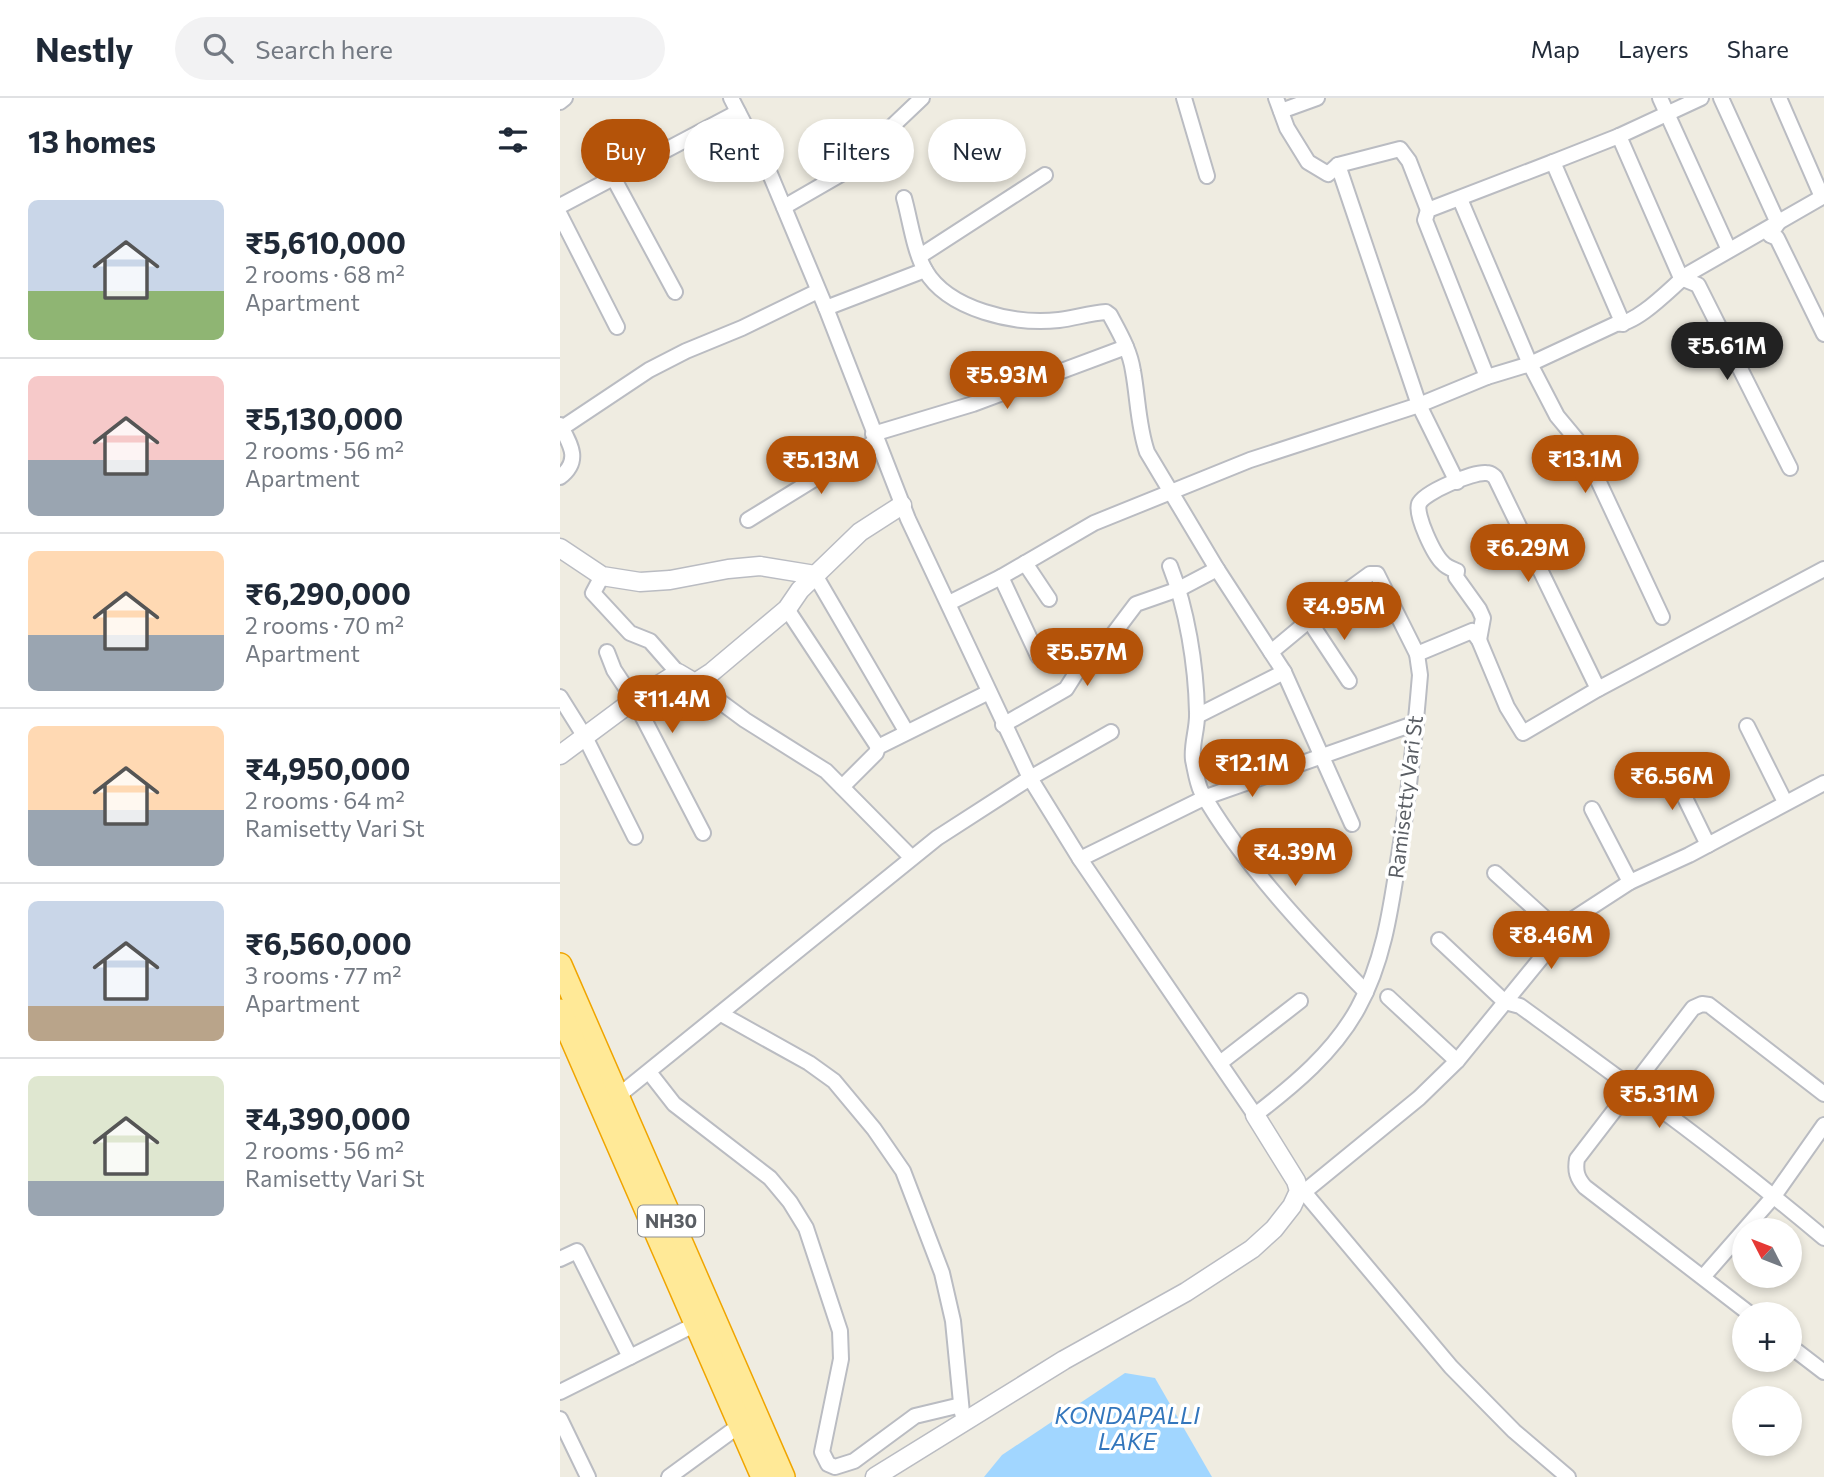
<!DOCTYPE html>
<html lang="en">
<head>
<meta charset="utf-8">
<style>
  body { margin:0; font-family:Commissioner,sans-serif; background:#f2f2f3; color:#1f2937; height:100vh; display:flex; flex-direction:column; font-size:26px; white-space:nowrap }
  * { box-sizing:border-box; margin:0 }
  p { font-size:23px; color:#747a83 }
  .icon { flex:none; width:38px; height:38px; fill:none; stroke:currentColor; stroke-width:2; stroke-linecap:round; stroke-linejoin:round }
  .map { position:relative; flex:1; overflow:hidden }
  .side { display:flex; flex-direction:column; background:#fff; width:560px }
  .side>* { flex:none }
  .top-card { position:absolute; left:21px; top:21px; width:665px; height:63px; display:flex; gap:14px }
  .needle { width:46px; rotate:312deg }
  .tools { position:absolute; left:1172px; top:1120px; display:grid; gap:14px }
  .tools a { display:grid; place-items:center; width:70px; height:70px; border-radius:50%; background:#fff; box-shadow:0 4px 10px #0003; font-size:35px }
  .price { position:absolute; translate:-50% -60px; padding:0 16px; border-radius:24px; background:#b45309; color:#fff; font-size:23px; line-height:46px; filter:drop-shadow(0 2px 4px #0008) }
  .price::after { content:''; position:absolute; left:50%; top:42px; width:21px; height:16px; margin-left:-10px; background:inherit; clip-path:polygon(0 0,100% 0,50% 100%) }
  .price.on { background:#222; color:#fff }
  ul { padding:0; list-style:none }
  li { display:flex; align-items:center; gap:21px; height:175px; padding:0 28px }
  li+li { border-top:2px solid #e0e1e3 }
  li span { display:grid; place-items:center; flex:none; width:196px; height:140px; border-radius:10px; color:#555 }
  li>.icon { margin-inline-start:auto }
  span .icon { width:84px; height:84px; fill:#fffc; stroke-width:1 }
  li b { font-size:30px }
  h2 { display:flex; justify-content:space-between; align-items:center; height:84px; padding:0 28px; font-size:30px }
  .pill { padding:0 24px; border-radius:32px; background:#fff; box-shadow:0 4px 10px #0003; font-size:24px; line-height:63px }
  .pill.on { background:#b45309; color:#fff }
  header { display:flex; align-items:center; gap:42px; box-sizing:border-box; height:98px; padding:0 35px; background:#fff; border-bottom:2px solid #e0e1e3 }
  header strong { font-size:33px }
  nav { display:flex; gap:38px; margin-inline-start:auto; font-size:24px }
  .search { width:490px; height:63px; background:#f2f2f3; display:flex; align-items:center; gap:18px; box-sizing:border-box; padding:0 24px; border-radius:38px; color:#747a83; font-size:26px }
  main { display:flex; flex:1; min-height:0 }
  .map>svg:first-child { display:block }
</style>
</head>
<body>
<header>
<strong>Nestly</strong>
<div class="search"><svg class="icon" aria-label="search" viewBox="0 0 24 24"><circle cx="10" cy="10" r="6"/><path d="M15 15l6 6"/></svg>Search here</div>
<nav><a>Map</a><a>Layers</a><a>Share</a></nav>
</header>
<main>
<section class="side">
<h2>13 homes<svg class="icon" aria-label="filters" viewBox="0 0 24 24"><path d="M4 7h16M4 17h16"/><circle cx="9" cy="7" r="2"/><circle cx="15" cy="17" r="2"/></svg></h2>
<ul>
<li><span style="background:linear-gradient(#c9d6e8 65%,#8fb573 0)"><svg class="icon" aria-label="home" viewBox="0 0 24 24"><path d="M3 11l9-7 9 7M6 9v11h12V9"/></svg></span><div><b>₹5,610,000</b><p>2 rooms · 68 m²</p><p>Apartment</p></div></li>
<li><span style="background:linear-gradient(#f6c9c9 60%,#9aa5b1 0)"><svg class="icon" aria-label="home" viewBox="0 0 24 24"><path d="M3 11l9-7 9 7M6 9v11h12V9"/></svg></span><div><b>₹5,130,000</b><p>2 rooms · 56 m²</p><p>Apartment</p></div></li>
<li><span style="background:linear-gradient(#ffd9b3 60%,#9aa5b1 0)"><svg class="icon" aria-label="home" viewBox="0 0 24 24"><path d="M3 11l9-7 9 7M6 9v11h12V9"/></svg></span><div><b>₹6,290,000</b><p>2 rooms · 70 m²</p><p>Apartment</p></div></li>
<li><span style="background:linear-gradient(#ffd9b3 60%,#9aa5b1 0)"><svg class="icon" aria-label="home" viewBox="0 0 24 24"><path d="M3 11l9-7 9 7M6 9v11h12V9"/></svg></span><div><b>₹4,950,000</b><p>2 rooms · 64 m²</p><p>Ramisetty Vari St</p></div></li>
<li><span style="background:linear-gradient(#c9d6e8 75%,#b9a48a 0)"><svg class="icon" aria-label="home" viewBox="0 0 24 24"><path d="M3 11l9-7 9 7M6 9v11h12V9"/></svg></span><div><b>₹6,560,000</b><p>3 rooms · 77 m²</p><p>Apartment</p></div></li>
<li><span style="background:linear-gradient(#dfe7d0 75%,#9aa5b1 0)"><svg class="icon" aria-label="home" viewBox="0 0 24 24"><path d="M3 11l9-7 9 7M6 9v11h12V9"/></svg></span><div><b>₹4,390,000</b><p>2 rooms · 56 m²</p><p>Ramisetty Vari St</p></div></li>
</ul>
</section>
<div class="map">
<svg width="1264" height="1379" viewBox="0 0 1264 1379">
  <rect width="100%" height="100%" fill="#efece1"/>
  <polygon fill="#a1d6ff" points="565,1275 595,1280 652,1379 424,1379 442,1357"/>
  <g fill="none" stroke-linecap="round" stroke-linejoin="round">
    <g stroke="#babcc2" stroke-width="18">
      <g id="minor">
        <path d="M171 0 210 76 266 210 348 421 470 680 520 761 695 1017C734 987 774 954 798 910 824 863 831 809 839 757 849 697 855 637 860 577L857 556 817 476H810L770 505 711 554"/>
        <polyline points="624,0 647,78"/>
        <polyline points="716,0 727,30 748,64 768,76 778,67 840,51 849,63 868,112"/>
        <polyline points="1100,0 1169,152"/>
        <polyline points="1161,0 1218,125 1210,137 1217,140 1264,236"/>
        <polyline points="1219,0 1262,99"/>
        <polyline points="0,4 5,0"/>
        <polyline points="721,13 757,0"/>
        <polyline points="1059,38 1121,180 1138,187 1230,370"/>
        <polyline points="778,67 859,307 897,384"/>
        <polyline points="54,81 115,194"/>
        <path d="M344 100C350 121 354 153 365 172 388 212 455 227 499 222 515 220 530 215 546 214L550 217C559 234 570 252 573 273 578 300 578 328 587 354L657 471 724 574 792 726"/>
        <polyline points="900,101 970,266 997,318 1022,348 1102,519"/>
        <polyline points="0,108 178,14"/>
        <polyline points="224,109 283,75 362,0"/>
        <polyline points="0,117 57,229"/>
        <polyline points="360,158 485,77"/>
        <polyline points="266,210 365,172"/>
        <polyline points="1063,226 993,64 1059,38 1141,0"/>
        <polyline points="927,279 865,122 868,112 993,64"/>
        <path d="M0 327C11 347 21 363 0 379"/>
        <polyline points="2,330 89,272 126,253 182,230 258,193"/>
        <polyline points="313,336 413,306 566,249"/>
        <polyline points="188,422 316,343"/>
        <polyline points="465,465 489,501"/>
        <path d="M610 468C627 511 636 567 637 614 638 630 631 646 633 662 635 671 637 685 641 693 682 765 748 835 806 894"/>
        <polyline points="255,477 346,633"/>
        <polyline points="42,478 33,495 70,535 90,543 118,575"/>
        <polyline points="441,479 478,558"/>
        <path d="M389 505 441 479 534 425 690 362 859 307 927 279 970 266 1056 226C1076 226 1107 194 1122 181L1121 180 1264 98"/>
        <polyline points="227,511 318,649"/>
        <polyline points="750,524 789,583"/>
        <path d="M919 542 923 520 919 511 896 479 897 473C892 471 886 469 883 465 874 457 855 417 859 406 864 394 913 374 926 375 931 375 931 376 935 379L1038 591"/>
        <polyline points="47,554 54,572 74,602 143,735"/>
        <polyline points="857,556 912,533 919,542 947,609 963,635 1038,591 1264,471"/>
        <polyline points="135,585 185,622 266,673 351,759"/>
        <polyline points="0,599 25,639 75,739"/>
        <polyline points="637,618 724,574"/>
        <polyline points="443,627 506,591 518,572 539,555 576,506 619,491 657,471"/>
        <polyline points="1187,628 1225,704"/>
        <polyline points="1108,665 1148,747"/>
        <polyline points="282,689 316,655 318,649 429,594"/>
        <polyline points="1032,711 1070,784"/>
        <polyline points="520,761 646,699 856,625"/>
        <polyline points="935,775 1000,834"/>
        <path d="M879 842 945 904 960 908C1063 983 1167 1058 1264 1140"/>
        <polyline points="828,899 897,963"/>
        <polyline points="161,916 249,965 274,983 314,1031 343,1073 382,1175 393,1223 402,1315"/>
        <polyline points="660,965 740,903"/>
        <polyline points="89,974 114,1006 210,1080 230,1104 246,1130 280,1233 281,1261 262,1354 268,1366 275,1369 294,1363 355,1318 401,1307"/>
        <polyline points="58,998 377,740 470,680 551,634"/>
        <polyline points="739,1093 744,1094 891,1269 954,1333 1008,1379"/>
        <polyline points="744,1094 859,1000 897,963 1013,821 1070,784 1129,757 1264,685"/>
        <polyline points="0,1161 17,1153 70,1259"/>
        <polyline points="1143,1179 1214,1098 1264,1027"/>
        <path d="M1190 1216 1025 1089C1017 1080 1015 1073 1017 1061L1133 910 1142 906 1149 907 1264 996"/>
        <polyline points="1230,1248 1264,1274"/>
        <polyline points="0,1294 136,1226"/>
        <polyline points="0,1321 28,1379"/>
        <polyline points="109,1379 180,1327"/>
      </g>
    </g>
    <g stroke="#babcc2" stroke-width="21">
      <g id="tertiary">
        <polyline points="0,450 42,478 80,484 110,482 168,471 200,468 255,477"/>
        <polyline points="0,657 74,602 118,575 135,585 152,574 227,511 240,492 300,434 342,407"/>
        <polyline points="315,1379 504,1262 626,1194 692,1151 714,1131 732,1108 739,1093 736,1083 695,1017"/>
      </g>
    </g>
    <g stroke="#f0a500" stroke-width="26">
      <g id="trunk">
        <polyline points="0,867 223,1379"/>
        <polyline points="0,913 203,1379"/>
      </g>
    </g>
    <use href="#minor" stroke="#fff" stroke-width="14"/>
    <use href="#tertiary" stroke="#fff" stroke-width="18"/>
    <use href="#trunk" stroke="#ffe997" stroke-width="23"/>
  </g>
  <g text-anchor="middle" stroke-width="7" stroke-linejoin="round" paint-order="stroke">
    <rect fill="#fff" stroke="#8c8e92" stroke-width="2" x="78" y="1107.5" width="66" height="31" rx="5"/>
    <g font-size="19" font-weight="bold" fill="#5a5e64">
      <text x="111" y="1130">NH30</text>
    </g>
    <g font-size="21" fill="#5a5e64" stroke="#fff">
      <text transform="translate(846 699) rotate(-83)" y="7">Ramisetty Vari St</text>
    </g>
    <g font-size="23" font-style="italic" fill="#3376bc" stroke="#fff">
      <text x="567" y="1326">KONDAPALLI<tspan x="567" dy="26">LAKE</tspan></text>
    </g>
  </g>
</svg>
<div class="tools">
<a><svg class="needle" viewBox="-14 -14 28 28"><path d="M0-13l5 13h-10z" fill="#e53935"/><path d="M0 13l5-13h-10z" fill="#747a83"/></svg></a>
<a>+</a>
<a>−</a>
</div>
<b class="price on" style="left:1167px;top:284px">₹5.61M</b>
<b class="price" style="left:447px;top:313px">₹5.93M</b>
<b class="price" style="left:1025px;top:397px">₹13.1M</b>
<b class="price" style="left:261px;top:398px">₹5.13M</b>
<b class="price" style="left:968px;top:486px">₹6.29M</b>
<b class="price" style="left:784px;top:544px">₹4.95M</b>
<b class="price" style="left:527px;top:590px">₹5.57M</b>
<b class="price" style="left:112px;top:637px">₹11.4M</b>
<b class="price" style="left:692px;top:701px">₹12.1M</b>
<b class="price" style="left:1112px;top:714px">₹6.56M</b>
<b class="price" style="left:735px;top:790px">₹4.39M</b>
<b class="price" style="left:991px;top:873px">₹8.46M</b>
<b class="price" style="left:1099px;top:1032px">₹5.31M</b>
<div class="top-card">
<a class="pill on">Buy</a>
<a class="pill">Rent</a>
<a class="pill">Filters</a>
<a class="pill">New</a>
</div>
</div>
</main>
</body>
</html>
